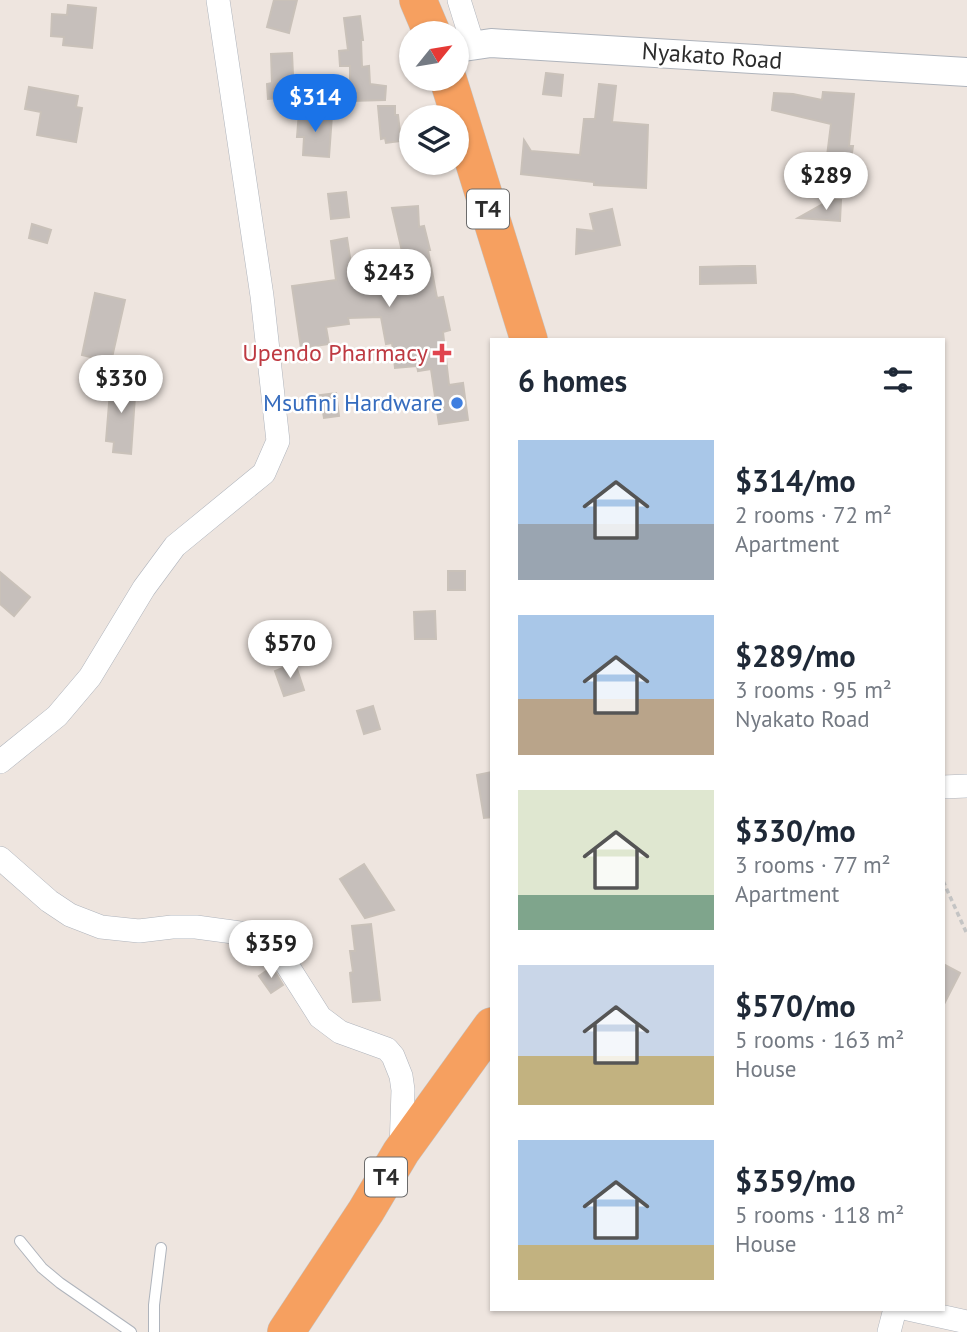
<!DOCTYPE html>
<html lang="en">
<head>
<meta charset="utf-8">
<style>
  body { margin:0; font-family:"PT Sans",sans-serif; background:#f6f6f7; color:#1f2937; height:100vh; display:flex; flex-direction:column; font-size:26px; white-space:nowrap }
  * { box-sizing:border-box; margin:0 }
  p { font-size:23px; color:#747a83 }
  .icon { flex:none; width:38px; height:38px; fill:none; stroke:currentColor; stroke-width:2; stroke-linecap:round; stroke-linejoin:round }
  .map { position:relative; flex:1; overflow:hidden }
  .sheet { position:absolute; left:490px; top:338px; width:455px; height:973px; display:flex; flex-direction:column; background:#fff; border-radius:0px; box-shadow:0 2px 5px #0004 }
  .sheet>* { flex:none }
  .needle { width:46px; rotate:60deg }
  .buttons { position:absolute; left:399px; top:21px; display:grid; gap:14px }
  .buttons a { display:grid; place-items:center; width:70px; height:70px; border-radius:50%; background:#fff; box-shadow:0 2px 5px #0004; font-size:35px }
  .price { position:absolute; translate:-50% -60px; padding:0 16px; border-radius:24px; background:#fff; color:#222; font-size:23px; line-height:46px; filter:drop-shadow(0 2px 4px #0008) }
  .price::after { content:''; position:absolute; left:50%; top:42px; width:21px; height:16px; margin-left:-10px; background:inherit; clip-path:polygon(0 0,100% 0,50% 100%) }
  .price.current { background:#1a73e8; color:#fff }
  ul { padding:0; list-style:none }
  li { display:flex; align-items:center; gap:21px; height:175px; padding:0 28px }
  li span { display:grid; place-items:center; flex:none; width:196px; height:140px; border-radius:0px; color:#555 }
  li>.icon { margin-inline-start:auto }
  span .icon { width:84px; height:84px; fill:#fffc; stroke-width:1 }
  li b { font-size:30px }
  h2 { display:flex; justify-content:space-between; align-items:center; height:84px; padding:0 28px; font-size:30px }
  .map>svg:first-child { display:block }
</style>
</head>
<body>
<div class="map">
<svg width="967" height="1332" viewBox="0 0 967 1332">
  <rect width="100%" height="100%" fill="#eee5df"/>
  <g fill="#c6bfbb" stroke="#c9c1b9" stroke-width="2">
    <polygon points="274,0 297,0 289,33 267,27"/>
    <polygon points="68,5 96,8 92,48 63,45 64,37 51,36 52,14 67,15"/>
    <polygon points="360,16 363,40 361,40 362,67 369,66 370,84 386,86 385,100 350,101 350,66 340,66 339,51 348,50 344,18"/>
    <polygon points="292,53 294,97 268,99 267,84 272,83 271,54"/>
    <polygon points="546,73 563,75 561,96 543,94"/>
    <polygon points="599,84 616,86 612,122 648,125 646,188 594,185 594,182 521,174 524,140 531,151 580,155 584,119 595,119"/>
    <polygon points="29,87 78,96 76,107 82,108 76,142 37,135 41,112 25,109"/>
    <polygon points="823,92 854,94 849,146 853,146 850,167 826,164 831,124 772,110 774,93 793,94 822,100"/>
    <polygon points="378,106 395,106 395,115 398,115 401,141 386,143 385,138 381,139"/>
    <polygon points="299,112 332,115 329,157 303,155 304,137 297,137"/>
    <polygon points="346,192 349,217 331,219 328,194"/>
    <polygon points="830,200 841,200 840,221 798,218"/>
    <polygon points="418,206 419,227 424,226 430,250 428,250 437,298 443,297 450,330 443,332 449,385 463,383 468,420 439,424 431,369 418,371 417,366 395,368 392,343 386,344 381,317 348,318 349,324 326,327 329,344 301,348 292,286 336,280 331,241 347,238 352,270 404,260 392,208"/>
    <polygon points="612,209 620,245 576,254 577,229 594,231 590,214"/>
    <polygon points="32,224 51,230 47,243 29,238"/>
    <polygon points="742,266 755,266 756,283 700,284 700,267"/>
    <polygon points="95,293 125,300 111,362 82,355"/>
    <polygon points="111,379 136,382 131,454 113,452 114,442 106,441"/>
    <polygon points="336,393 339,416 324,418 320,395"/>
    <rect x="448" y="571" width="17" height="19"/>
    <polygon points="0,572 30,597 14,616 0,604"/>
    <polygon points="435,611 436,639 415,639 414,612"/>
    <polygon points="295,663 304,690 284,696 275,671"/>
    <polygon points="373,706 380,729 364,734 357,711"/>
    <polygon points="492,772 492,817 484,818 477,775"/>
    <polygon points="364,864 394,910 365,918 340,879"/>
    <polygon points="371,924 380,1000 353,1002 350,973 353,972 350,951 355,951 352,926"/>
    <polygon points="943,964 960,973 943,1006"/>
    <polygon points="272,967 283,985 271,993 259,976"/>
  </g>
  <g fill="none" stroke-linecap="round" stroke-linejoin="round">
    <g stroke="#afb4bc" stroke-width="12">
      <g id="service">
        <polyline points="20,1241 42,1268 60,1283 131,1332"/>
        <polyline points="154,1332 154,1305 161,1248"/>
      </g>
    </g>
    <g stroke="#afb4bc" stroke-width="24">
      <g id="minor">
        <polyline points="459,0 473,45"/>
        <polyline points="0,762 57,716 90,677 144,588 175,546 264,473 278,441 262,296 218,0"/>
        <polyline points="943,787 967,786"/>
        <polyline points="0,858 49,901 70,915 101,927 139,931 172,927 196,927 263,936 275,946 320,1017 340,1032 387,1049 393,1056 401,1076 403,1090 401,1150"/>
        <polyline points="908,1309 967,1322"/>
        <polyline points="889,1332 895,1309"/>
      </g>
    </g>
    <g stroke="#afb4bc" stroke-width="30">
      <polyline id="tertiary" points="457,48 491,43 967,72"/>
    </g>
    <g stroke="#c4c4c4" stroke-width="38">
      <g id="trunk">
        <polyline points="418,0 432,33"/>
        <polyline points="448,79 529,340"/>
        <polyline points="286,1332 366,1211 401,1152 492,1026"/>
      </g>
    </g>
    <polyline stroke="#c4c4c4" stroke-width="3.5" stroke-dasharray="5 3.5" stroke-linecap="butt" points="943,881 967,934"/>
    <use href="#service" stroke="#fff" stroke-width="10"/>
    <use href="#minor" stroke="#fff" stroke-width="23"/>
    <use href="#tertiary" stroke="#fff" stroke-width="28"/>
    <use href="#trunk" stroke="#f6a060" stroke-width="37"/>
  </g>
  <path fill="#e0444e" stroke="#fff" stroke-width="2.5" d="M438.5 342.5h7v7h7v7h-7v7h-7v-7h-7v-7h7z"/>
  <circle fill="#3f7fe0" stroke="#fff" stroke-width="2.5" cx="457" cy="403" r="7"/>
  <g text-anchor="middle" stroke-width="5" stroke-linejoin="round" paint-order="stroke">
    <g fill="#fff" stroke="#6b6b6b" stroke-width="2">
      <rect x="467" y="189.5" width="42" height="39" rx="5"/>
      <rect x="365" y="1157.5" width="42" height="39" rx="5"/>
    </g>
    <g font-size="23" font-weight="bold" fill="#2c2c2c">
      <text x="488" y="217">T4</text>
      <text x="386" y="1185">T4</text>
    </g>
    <g font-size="24" fill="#2c2c2c" stroke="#fff">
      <text transform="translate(712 56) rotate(4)" y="8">Nyakato Road</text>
    </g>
    <g font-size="24" fill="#be3a42" stroke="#fff" text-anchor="end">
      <text x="428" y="361">Upendo Pharmacy</text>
    </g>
    <g font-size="24" fill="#366cbe" stroke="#fff" text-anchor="end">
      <text x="443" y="411">Msufini Hardware</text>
    </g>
  </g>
</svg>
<div class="buttons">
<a><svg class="needle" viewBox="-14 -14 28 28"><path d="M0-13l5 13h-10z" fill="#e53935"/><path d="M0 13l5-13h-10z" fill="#747a83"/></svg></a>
<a><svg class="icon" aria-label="layers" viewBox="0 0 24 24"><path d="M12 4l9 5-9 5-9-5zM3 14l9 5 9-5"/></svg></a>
</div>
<b class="price current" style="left:315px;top:134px">$314</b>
<b class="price" style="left:826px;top:212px">$289</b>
<b class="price" style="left:389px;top:309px">$243</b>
<b class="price" style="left:121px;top:415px">$330</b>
<b class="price" style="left:290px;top:680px">$570</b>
<b class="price" style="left:271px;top:980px">$359</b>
<section class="sheet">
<h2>6 homes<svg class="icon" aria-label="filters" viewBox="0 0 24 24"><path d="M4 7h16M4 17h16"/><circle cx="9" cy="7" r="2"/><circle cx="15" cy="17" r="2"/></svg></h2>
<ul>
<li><span style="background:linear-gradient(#a9c7e8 60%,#9aa5b1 0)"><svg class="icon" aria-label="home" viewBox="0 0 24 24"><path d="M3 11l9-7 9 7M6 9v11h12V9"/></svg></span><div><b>$314/mo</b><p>2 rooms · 72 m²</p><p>Apartment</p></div></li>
<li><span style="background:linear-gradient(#a9c7e8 60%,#b9a48a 0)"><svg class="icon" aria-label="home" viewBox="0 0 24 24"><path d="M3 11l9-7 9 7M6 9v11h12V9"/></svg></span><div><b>$289/mo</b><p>3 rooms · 95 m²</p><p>Nyakato Road</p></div></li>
<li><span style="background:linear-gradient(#dfe7d0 75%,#7fa58c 0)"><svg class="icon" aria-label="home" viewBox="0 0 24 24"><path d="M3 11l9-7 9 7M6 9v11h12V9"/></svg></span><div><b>$330/mo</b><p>3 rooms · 77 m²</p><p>Apartment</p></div></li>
<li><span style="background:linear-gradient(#c9d6e8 65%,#c2b280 0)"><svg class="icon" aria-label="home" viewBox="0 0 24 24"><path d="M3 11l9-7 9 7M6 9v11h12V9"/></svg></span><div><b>$570/mo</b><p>5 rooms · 163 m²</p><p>House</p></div></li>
<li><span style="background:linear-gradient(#a9c7e8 75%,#c2b280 0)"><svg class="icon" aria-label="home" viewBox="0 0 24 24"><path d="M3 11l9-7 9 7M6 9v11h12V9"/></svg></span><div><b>$359/mo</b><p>5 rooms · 118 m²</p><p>House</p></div></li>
</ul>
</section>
</div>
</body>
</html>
